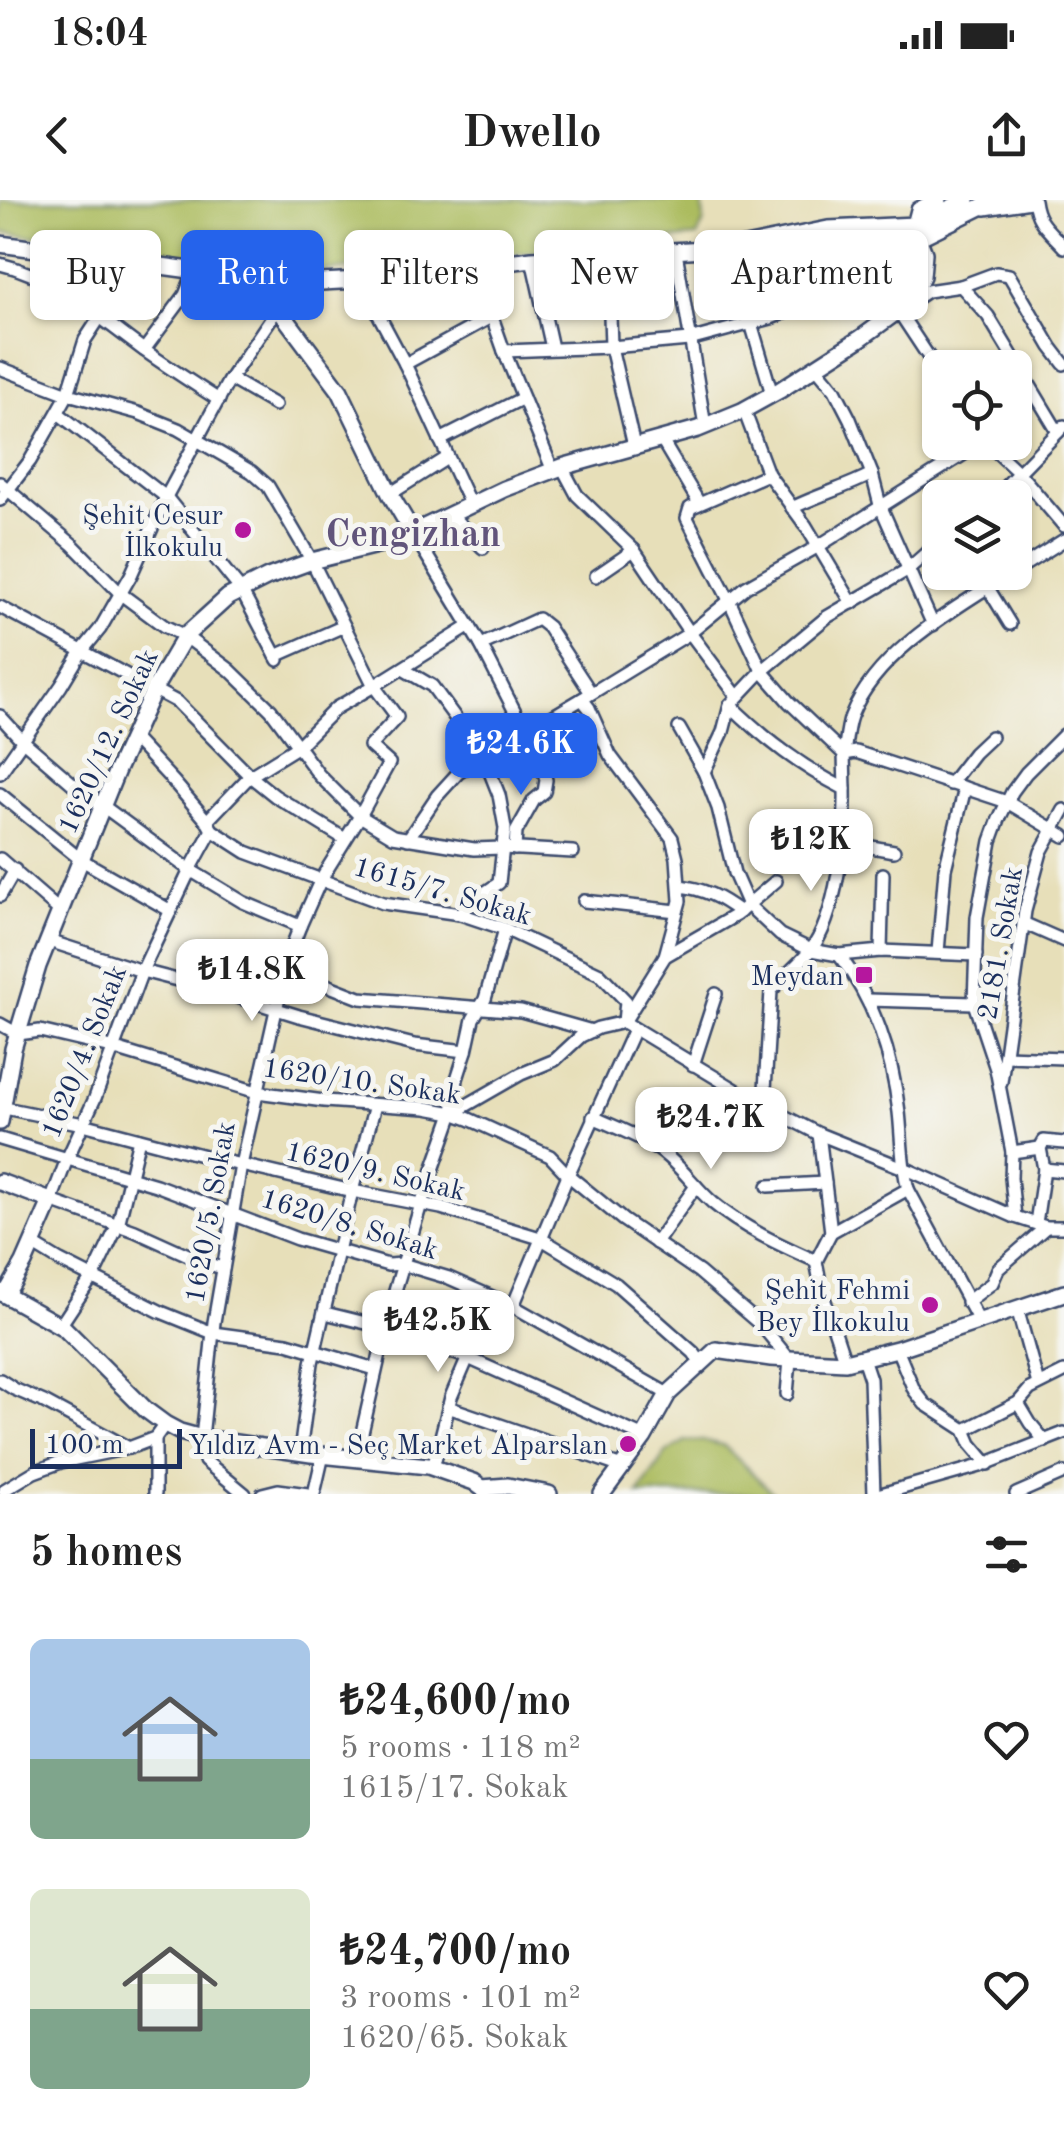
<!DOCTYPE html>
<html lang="en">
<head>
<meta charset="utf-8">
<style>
  body { margin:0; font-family:"Old Standard TT",serif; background:#f2f2f2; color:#222; height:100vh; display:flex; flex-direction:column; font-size:38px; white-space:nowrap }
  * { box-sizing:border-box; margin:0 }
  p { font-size:32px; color:#767676 }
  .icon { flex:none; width:55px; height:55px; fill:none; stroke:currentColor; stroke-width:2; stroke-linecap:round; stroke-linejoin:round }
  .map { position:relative; height:1294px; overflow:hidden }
  .panel { display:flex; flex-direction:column; background:#fff; flex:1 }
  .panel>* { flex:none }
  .top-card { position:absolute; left:30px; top:30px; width:1005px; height:90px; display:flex; gap:20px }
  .controls { position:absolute; left:922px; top:150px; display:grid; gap:20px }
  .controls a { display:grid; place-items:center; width:110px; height:110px; border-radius:15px; background:#fff; box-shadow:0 2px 8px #0004; font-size:50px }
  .scale { position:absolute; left:30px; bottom:25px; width:152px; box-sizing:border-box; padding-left:10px; border:5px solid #1b2f5e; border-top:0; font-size:28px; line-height:35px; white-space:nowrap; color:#1b2f5e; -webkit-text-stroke:8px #f6f6f2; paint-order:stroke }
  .price { position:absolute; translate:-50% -85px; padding:0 22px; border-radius:20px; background:#fff; color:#222; font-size:32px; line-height:65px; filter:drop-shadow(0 2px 5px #0008) }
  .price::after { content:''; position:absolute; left:50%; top:60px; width:30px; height:22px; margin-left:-15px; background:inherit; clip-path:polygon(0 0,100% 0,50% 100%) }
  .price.on { background:#2563eb; color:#fff }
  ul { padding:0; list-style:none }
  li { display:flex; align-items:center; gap:30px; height:250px; padding:0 30px }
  li span { display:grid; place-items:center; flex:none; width:280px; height:200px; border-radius:15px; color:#555 }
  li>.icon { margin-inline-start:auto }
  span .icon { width:120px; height:120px; fill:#fffc; stroke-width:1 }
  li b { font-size:42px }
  h2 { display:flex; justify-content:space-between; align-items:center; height:120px; padding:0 30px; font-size:42px }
  .tag { padding:0 35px; border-radius:15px; background:#fff; box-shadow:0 2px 8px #0004; font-size:35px; line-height:90px }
  .tag.on { background:#2563eb; color:#fff }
  .status { display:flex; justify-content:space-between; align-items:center; height:70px; padding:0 50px; background:#fff; direction:ltr }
  .status svg { height:28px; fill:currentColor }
  header { display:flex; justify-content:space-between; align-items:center; height:130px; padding:0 30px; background:#fff; font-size:45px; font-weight:600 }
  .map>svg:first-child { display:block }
</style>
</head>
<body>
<div class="status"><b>18:04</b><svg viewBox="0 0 49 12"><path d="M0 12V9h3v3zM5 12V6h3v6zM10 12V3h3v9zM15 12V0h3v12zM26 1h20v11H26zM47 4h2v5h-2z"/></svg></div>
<header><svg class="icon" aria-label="back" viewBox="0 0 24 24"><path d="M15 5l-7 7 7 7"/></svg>Dwello<svg class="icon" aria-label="share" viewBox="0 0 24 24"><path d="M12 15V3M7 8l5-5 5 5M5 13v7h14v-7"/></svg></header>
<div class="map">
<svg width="1064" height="1294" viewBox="0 0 1064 1294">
  <rect width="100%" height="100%" fill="#f6f6f2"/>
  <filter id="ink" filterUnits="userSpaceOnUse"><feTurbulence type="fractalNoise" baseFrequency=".01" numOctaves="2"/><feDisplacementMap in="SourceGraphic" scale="20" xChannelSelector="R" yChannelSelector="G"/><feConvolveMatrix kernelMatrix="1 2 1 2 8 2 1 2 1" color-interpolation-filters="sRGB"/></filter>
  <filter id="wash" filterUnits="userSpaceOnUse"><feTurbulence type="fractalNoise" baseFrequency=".0048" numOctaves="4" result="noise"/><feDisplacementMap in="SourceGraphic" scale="40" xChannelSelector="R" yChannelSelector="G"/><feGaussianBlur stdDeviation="2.25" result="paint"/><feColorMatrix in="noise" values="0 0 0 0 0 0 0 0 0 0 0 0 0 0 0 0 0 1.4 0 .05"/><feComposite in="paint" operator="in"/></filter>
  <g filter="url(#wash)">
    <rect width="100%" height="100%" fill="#e7dfb9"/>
    <g fill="#acbc5e" stroke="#64765e" stroke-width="2.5">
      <polygon points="0,0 702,0 704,21 697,37 313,72 273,72 0,32"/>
      <polygon points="685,1241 705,1241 723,1245 774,1294 638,1294 666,1253"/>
    </g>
  </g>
  <g filter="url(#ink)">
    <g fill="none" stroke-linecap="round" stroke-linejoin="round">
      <g stroke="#3a496c" stroke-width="16">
        <g id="minor">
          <path d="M1034 0C1037 24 1049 30 1064 47"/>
          <polyline points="740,47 751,123 772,194"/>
          <polyline points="676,52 705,226"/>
          <polyline points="608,53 611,147 634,246"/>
          <polyline points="532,59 552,148"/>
          <path d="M0 64C53 76 97 116 141 148 166 166 193 183 219 200"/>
          <polyline points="474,66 504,151 553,271"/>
          <polyline points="360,80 405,164 470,304"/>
          <polyline points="961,86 988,116 1058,232"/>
          <polyline points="912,101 927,91 961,86 996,73 1009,75 1051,147 1064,164"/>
          <polyline points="899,112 940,174"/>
          <polyline points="144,150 185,95 195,70"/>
          <polyline points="504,151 611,147 689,140 771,118 837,92 923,50"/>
          <polyline points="405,164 491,117"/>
          <polyline points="815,166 835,190 850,219 872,274 880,305 933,425"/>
          <polyline points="0,168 68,194 138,213 178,229 252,272 268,286 312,361 374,486 470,426"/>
          <polyline points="230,179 275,205"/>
          <polyline points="744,210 768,274 806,326 852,403"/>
          <polyline points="58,213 166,297 241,390 278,460"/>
          <polyline points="661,239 699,303"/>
          <polyline points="440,240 523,198"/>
          <polyline points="986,242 1019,273 1064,326"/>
          <polyline points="562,267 577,295 634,350 690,433 737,496"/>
          <polyline points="768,274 690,308 687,318 729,400 762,471 789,502 844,554"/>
          <polyline points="0,283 72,344 121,394 164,426 185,436 230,470 271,510 319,575 360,616 393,636 474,649 502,648 573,652"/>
          <polyline points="390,294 447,258"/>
          <polyline points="994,298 1064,226"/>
          <polyline points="0,300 30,261 68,194 85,140 136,62"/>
          <path d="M792 308C818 295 845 288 872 274"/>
          <polyline points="450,314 483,348"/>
          <polyline points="413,333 481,445 542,565 546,580 544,592 534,600 516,632 515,649"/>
          <polyline points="1015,371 1064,340"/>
          <polyline points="596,376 634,350"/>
          <polyline points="988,388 1010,424"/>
          <polyline points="0,407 177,502 250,576 275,596 345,639"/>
          <polyline points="481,445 538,419 548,427 591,493"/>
          <polyline points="276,456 344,426"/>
          <polyline points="403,469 432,486 484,557 582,499"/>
          <path d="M730 505C766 540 800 566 845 589 846 632 837 718 810 751 798 765 783 777 771 791L764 906"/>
          <polyline points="0,516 22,540 73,584 190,670 243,702 300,726"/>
          <polyline points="679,528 704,572 718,608 734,673 748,705 780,735 811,750 839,755 881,751 976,755"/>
          <polyline points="132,537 174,582 207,621 212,630 246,652 383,703 460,714 505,729 600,774 626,801 624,822 751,899 819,934 911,971 1015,1017 1046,1027 1064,1027"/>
          <path d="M844 554C846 541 847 527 851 516 877 451 956 408 1012 372"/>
          <polyline points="704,572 723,532 730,505 762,471 827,417 907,370 940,341"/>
          <polyline points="0,573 61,486 82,451 100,429 131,375 166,297 228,182 278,108"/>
          <polyline points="950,584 974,553 991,537"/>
          <polyline points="845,589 844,554 856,552 1007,602 1064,636"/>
          <polyline points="0,594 80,659 171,711"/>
          <polyline points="207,621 250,576 297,547 336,508 374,486 397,517 370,546 389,563 360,616 321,679 300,726 288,757 241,965 214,1122 202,1238 205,1261 245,1294"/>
          <polyline points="212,630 190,670 142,771 95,898 67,959 51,1001 135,1031 208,1064 223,1068"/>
          <polyline points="408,639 437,596 458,573 484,557 499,595 505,628 499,683 471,702 460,714"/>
          <polyline points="843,642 894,651"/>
          <polyline points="0,659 61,712"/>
          <path d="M680 686C704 689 720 697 740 712"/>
          <polyline points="0,696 15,670"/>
          <polyline points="584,701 677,711"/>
          <polyline points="1023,723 1064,741"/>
          <polyline points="49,741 142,771 212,789 299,816 414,845 466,851"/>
          <polyline points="881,751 883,674"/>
          <polyline points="938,752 945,669 965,588"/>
          <path d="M839 755C875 802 892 854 899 912 902 938 901 963 908 989L831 1032 816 1061 822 1092 845 1162"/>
          <polyline points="665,756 680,701 677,658 672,638 610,555 589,508 582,499 690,433 746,387 817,347 983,242"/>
          <polyline points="286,769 360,798 521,811 592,831"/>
          <polyline points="868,800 974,803"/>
          <polyline points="0,824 18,834 40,831 112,848 257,892 324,901 426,908 453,913 469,919 550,956 568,975 623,1020 699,1072 762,1126 790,1160 787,1194"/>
          <polyline points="1005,856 1064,858"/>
          <polyline points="693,865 716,794"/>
          <polyline points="1001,882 1025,711 1041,652 1064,610"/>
          <polyline points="0,907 83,924 220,960 352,991 441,1008 540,1038 616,1084 694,1153 701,1163"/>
          <polyline points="453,913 457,879 466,851 473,819 485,799 505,729"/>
          <path d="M593 917C619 929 648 939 669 958 685 972 697 989 713 1003 743 1028 780 1045 816 1061"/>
          <polyline points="819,934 831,1032"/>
          <polyline points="0,939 156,985 297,1039 388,1065 402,1064 449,1078 513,1106 668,1194"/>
          <polyline points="654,948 670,907"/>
          <polyline points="1012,952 1040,948"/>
          <polyline points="1044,969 1064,971"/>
          <polyline points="768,986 825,983"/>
          <polyline points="908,989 980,1123"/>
          <polyline points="1015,1017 1011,978 1012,952 996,869 974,803 977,717 991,641 999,619 1012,592 1026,573 1064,535"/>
          <polyline points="1036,1023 1044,969 1040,948 1044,941 1064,943"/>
          <polyline points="656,1043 696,986"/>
          <polyline points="32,1044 60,1061 161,1112 213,1133 287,1143 375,1169"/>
          <polyline points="967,1102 992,1083 998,1069 1046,1027"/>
          <polyline points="513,1106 568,975 634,829"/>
          <polyline points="1017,1108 1038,1184"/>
          <polyline points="325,1113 386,1128 468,1158 644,1237"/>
          <polyline points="60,1126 95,1073 118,1025 139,939"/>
          <polyline points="897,1149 914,1190 925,1204 965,1230 971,1244 988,1264"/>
          <polyline points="863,1158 870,1179 874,1294"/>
          <polyline points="0,1180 14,1189 44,1202 129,1248"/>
          <polyline points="1018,1203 1030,1223 1045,1241"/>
          <polyline points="448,1207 622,1267"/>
          <polyline points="965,1230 1018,1203 1030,1189 1064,1172"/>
          <polyline points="300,1252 312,1163 352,991 375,905"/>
          <polyline points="356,1259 392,1101 421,1004 453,913 521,874 555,860 581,836 598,828 624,822 665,756 736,715 776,681"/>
          <polyline points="433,1268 451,1197 493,1099"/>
          <polyline points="4,1290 34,1272 61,1262 129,1248 155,1238 165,1224"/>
          <polyline points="155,1294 155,1238"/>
          <polyline points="262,1294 278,1290 308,1294"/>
          <polyline points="314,1294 323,1255"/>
          <polyline points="881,1294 980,1266 1064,1233"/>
          <polyline points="1016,1294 1064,1273"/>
        </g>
      </g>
      <g stroke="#3a496c" stroke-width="20">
        <g id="major">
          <polyline points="985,7 1030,0"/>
          <polyline points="915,25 919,10 938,0"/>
          <polyline points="807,38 829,41 918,38 995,0"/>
          <polyline points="0,44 249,78 302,83 360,80 532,59 740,47 828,29 915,25 967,0"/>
          <polyline points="278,82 278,108 340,191 390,294 413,333"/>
          <polyline points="0,922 13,849 38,766 117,570 154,489 185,436 228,397 268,377 312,361 397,340 504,289 562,267 698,229 742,211 780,190 861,138 909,103 922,76 924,53 918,38"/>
          <polyline points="0,982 51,1001 24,1063 6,1094"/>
          <polyline points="0,1092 64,1128 146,1210 165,1224 180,1232 202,1238 311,1254 428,1266 474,1282 482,1288 508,1286 549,1294"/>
          <polyline points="602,1294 644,1237 668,1194 716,1150 771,1158 845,1162 897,1149 1064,1093"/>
        </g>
      </g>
      <use href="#minor" stroke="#fff" stroke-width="11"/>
      <use href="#major" stroke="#fff" stroke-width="15"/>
    </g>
  </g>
  <g fill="#b5179e" stroke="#f6f6f2" stroke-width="4">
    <circle cx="243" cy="330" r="10"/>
    <rect x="854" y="765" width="20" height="20" rx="5"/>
    <circle cx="930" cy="1105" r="10"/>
    <circle cx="628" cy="1244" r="10"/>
  </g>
  <g text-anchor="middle" stroke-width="10" stroke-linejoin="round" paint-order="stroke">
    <g font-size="28" fill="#1b2f5e" stroke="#f6f6f2" text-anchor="end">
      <text x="223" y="324">Şehit Cesur<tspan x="223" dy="32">İlkokulu</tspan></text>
      <text x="844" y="785">Meydan</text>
      <text x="910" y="1099">Şehit Fehmi<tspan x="910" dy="32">Bey İlkokulu</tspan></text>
      <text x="608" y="1254">Yıldız Avm - Seç Market Alparslan</text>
    </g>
    <g font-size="28" fill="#1b2f5e" stroke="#f6f6f2">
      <text transform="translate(107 541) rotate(-65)" y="10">1620/12. Sokak</text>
      <text transform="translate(443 690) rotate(16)" y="10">1615/7. Sokak</text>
      <text transform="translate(999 743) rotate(-80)" y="10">2181. Sokak</text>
      <text transform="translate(83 851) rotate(-68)" y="10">1620/4. Sokak</text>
      <text transform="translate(362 880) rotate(8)" y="10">1620/10. Sokak</text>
      <text transform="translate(376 970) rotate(13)" y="10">1620/9. Sokak</text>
      <text transform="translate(209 1012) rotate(-80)" y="10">1620/5. Sokak</text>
      <text transform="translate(350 1023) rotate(17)" y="10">1620/8. Sokak</text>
    </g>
    <g font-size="38" font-weight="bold" fill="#61547b" stroke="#f6f6f2">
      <text x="413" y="346">Cengizhan</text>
    </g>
  </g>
</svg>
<div class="controls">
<a><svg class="icon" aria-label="locate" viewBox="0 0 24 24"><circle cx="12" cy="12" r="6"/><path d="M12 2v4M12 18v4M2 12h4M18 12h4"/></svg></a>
<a><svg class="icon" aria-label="layers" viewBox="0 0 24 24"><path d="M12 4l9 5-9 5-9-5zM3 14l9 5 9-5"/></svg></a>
</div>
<div class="scale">100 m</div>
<b class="price on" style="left:521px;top:598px">₺24.6K</b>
<b class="price" style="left:811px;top:694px">₺12K</b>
<b class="price" style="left:252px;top:824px">₺14.8K</b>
<b class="price" style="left:711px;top:972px">₺24.7K</b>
<b class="price" style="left:438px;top:1175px">₺42.5K</b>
<div class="top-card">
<a class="tag">Buy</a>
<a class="tag on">Rent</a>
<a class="tag">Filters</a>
<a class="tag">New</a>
<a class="tag">Apartment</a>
</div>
</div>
<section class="panel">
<h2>5 homes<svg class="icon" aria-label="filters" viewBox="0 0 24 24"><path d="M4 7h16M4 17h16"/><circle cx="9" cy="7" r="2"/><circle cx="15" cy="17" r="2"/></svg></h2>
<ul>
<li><span style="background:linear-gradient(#a9c7e8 60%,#7fa58c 0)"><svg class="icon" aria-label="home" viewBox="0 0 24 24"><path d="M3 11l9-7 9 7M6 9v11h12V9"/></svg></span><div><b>₺24,600/mo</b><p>5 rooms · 118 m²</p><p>1615/17. Sokak</p></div><svg class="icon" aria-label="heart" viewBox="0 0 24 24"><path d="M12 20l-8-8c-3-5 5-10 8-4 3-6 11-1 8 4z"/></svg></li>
<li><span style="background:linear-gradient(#dfe7d0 60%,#7fa58c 0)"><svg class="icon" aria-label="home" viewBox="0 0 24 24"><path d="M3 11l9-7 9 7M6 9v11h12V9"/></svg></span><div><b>₺24,700/mo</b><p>3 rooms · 101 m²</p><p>1620/65. Sokak</p></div><svg class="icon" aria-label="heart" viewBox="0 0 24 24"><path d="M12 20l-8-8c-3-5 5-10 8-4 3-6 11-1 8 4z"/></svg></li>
</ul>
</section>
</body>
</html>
